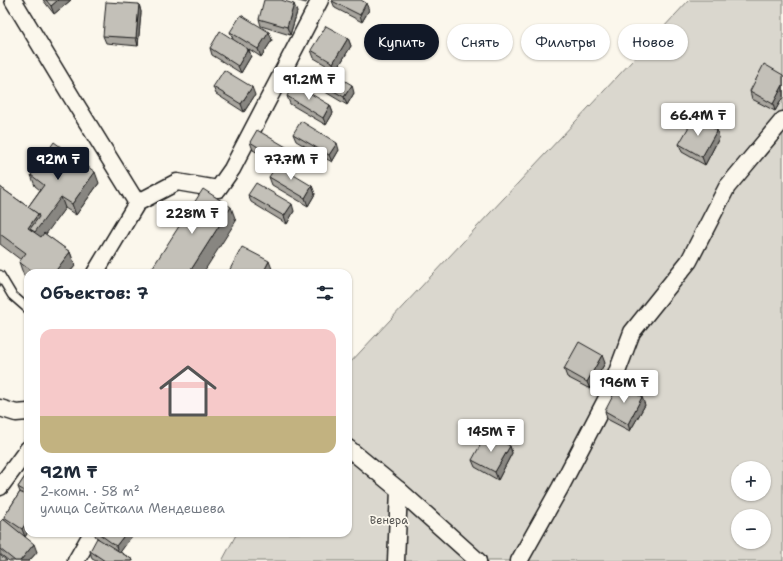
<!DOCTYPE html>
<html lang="ru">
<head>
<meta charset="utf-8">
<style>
  body { margin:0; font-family:"Shantell Sans",sans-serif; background:#f2f2f3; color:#1f2937; height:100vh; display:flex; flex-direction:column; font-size:15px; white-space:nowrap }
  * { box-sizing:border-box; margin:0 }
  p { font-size:13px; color:#747a83 }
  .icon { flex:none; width:22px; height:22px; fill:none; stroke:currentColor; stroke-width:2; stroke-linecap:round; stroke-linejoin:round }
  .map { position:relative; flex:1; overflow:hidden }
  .drawer { position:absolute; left:24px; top:269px; width:328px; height:268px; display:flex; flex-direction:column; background:#fff; border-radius:12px; box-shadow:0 1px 3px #0004 }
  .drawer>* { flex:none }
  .hud { position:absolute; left:364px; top:24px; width:359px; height:36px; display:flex; gap:8px }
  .buttons { position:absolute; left:731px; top:461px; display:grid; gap:8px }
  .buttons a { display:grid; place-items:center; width:40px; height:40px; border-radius:50%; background:#fff; box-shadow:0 1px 3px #0004; font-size:20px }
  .price { position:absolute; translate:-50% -34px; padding:0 9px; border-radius:4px; background:#fff; color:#222; font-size:13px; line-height:26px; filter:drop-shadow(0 1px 2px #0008) }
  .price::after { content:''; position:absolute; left:50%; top:24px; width:12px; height:9px; margin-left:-6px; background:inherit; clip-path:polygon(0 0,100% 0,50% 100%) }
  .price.on { background:#111827; color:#fff }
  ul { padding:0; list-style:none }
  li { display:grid; align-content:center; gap:8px; height:212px; padding:0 16px }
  li span { display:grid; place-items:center; height:124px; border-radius:12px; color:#555 }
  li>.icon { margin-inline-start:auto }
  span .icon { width:72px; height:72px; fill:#fffc; stroke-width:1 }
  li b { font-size:17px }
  h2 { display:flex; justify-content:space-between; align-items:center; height:48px; padding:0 16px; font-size:17px }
  .chip { padding:0 14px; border-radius:18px; background:#fff; box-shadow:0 1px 3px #0004; font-size:14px; line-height:36px }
  .chip.on { background:#111827; color:#fff }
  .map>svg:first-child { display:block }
</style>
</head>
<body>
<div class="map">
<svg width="783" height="561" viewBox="0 0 783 561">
  <rect width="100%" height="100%" fill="#fbf7ec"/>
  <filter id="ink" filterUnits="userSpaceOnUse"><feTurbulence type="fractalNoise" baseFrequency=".025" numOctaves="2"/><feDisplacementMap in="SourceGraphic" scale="8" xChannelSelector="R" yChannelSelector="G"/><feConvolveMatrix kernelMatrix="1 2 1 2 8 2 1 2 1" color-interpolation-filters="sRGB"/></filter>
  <g filter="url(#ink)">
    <path fill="#dad7ce" stroke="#7b7a75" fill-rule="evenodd" d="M689 0H783V561H222L237 533H348V365ZM738 468H764V494H738ZM738 516H764V542H738Z"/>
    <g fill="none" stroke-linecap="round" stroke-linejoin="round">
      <g stroke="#1c1c1c" stroke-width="11">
        <polyline id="lane" points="0,275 12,295 28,309"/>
      </g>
      <g stroke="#1c1c1c" stroke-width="19">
        <g id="street">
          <polyline points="13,0 77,106 137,203"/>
          <polyline points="95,273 137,203 177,182 218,189 232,169 320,0"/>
          <polyline points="0,408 16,413 28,412"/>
          <polyline points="348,448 399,490 478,561"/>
          <polyline points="0,487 28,449"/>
          <polyline points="76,561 92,533"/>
          <polyline points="396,561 399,490"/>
          <polyline points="519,561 560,488 608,396 632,332 689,261 727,187 783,120"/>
        </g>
      </g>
      <use href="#lane" stroke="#fbf7ec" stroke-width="8"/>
      <use href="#street" stroke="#fbf7ec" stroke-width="16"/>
    </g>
    <g fill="#a8a59e" stroke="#1c1c1c">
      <polygon points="43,0 71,0 54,14"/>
      <polygon points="295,0 307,0 306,3"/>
      <polygon points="332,1 369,10 362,22 335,8"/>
      <polygon points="139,4 141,12 138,46 106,43 103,36"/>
      <polygon points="297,12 290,35 261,26 259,19"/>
      <polygon points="230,32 272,40 261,57 249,49 251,56 241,73 212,55 210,48 233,39"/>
      <polygon points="348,38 351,46 336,71 314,58 311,50"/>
      <polygon points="783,75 783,97 775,111 752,99 750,91"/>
      <polygon points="320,83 354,93 347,105 322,90"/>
      <polygon points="213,87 255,95 244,112 216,94"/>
      <polygon points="287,96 330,105 333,113 326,125 290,104"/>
      <polygon points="293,134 339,150 332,162 296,141"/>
      <polygon points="719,138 705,165 682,152 679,144"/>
      <polygon points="250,142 296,159 289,171 253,150"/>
      <polygon points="31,175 99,183 76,215 65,208 45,234 70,252 75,266 69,273 28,273 28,279 24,276 19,262 21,260 0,244 0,187 28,207 40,190 35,186"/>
      <polygon points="269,177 312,186 315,194 308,206 272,185"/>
      <polygon points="248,195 294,211 287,224 251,202"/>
      <polygon points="605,363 590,389 567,377 564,369"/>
      <polygon points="645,405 630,431 607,419 605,411"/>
      <polygon points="510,446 512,453 498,480 475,467 472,460"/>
      <polygon points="28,472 28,532 25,537 37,552 29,561 9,561 0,554 0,522 5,520 4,517 20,492 18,487"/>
      <polygon points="94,533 134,533 120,552 133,560 133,561 96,561 92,559 90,551 99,539 96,537"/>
    </g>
    <g fill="#888681" stroke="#1c1c1c">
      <polygon points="58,0 71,0 54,14 51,6"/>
      <polygon points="366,3 369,10 362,22 360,15"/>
      <polygon points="139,4 141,12 138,46 136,38"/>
      <polygon points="294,4 297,12 290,35 287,27"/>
      <polygon points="269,32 272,40 261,57 258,49"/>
      <polygon points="348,38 351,46 336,71 333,63"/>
      <polygon points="248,49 251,56 241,73 238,66"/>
      <polygon points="352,85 354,93 347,105 344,97"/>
      <polygon points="783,85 783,97 775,111 773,104"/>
      <polygon points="252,87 255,95 244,112 241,104"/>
      <polygon points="330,105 333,113 326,125 323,118"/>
      <polygon points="717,130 719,138 705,165 702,157"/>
      <polygon points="337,143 339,150 332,162 329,155"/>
      <polygon points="293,151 296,159 289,171 286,164"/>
      <polygon points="95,172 99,183 76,215 72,204"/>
      <polygon points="312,186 315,194 308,206 305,198"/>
      <polygon points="61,197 65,208 38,245 28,228 38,214"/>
      <polygon points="292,204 294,211 287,224 284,216"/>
      <polygon points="231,207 236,221 203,273 189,273"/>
      <polygon points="70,252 75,266 69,273 54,273"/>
      <polygon points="269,261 272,269 269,273 263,273"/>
      <polygon points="602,355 605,363 590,389 587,382"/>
      <polygon points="642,397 645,405 630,431 628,424"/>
      <polygon points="510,446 512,453 498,480 495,472"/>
      <polygon points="28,520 28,532 25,537 22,529"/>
      <polygon points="126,533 134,533 119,554 116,546"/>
      <polygon points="34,544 37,552 29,561 20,561"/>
    </g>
    <g fill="#c3c0b8" stroke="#1c1c1c">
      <polygon points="46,0 58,0 51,6"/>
      <polygon points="264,0 281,0 294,4 287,27 259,19"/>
      <polygon points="333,0 361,0 366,3 360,15 332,1"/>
      <polygon points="106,2 139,4 136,38 103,36"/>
      <polygon points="241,15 269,32 258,49 230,32"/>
      <polygon points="326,26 348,38 333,63 311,50"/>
      <polygon points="220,31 248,49 238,66 210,48"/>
      <polygon points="764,64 783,75 783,85 773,104 750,91"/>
      <polygon points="224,70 252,87 241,104 213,87"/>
      <polygon points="327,70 352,85 344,97 320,83"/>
      <polygon points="294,84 330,105 323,118 287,96"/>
      <polygon points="694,118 717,130 702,157 679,144"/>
      <polygon points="301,121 337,143 329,155 293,134"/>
      <polygon points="257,130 293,151 286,164 250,142"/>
      <polygon points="54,142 95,172 72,204 61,197 35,232 30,229 39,217 38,214 28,207 44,185 31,175"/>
      <polygon points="277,165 312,186 305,198 269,177"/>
      <polygon points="256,183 292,204 284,216 248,195"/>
      <polygon points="0,187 38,214 28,228 41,237 44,233 70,252 54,273 34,273 19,262 26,253 0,234"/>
      <polygon points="203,189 231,207 189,273 149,273"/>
      <polygon points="242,247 269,261 263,273 228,273"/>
      <polygon points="579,342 602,355 587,382 564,369"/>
      <polygon points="619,384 642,397 628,424 605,411"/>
      <polygon points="487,433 510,446 495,472 472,460"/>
      <polygon points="28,472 28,493 18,487"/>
      <polygon points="20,492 28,497 28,520 22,529 4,517"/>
      <polygon points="3,519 34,544 20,561 15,561 0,549 0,522"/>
      <polygon points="98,533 126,533 116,546"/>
      <polygon points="97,538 133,560 132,561 105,561 90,551"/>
      <polygon points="0,555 7,561 0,561"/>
    </g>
  </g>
  <g text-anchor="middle" stroke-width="3.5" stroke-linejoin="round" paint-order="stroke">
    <g font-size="11" fill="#555451" stroke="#fbf7ec">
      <text x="389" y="524">Венера</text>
    </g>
  </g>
</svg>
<div class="buttons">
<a>+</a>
<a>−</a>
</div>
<b class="price" style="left:309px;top:101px">91.2M ₸</b>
<b class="price" style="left:698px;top:137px">66.4M ₸</b>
<b class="price on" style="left:58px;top:181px">92M ₸</b>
<b class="price" style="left:291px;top:181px">77.7M ₸</b>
<b class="price" style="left:192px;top:235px">228M ₸</b>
<b class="price" style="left:624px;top:404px">196M ₸</b>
<b class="price" style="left:491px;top:453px">145M ₸</b>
<div class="hud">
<a class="chip on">Купить</a>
<a class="chip">Снять</a>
<a class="chip">Фильтры</a>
<a class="chip">Новое</a>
</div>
<section class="drawer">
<h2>Объектов: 7<svg class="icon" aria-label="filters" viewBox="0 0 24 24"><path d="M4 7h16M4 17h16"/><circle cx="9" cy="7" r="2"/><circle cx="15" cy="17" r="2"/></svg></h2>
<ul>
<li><span style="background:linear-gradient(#f6c9c9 70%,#c2b280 0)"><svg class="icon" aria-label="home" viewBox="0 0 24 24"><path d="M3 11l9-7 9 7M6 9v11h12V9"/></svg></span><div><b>92M ₸</b><p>2-комн. · 58 m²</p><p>улица Сейткали Мендешева</p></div></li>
</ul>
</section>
</div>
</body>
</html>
